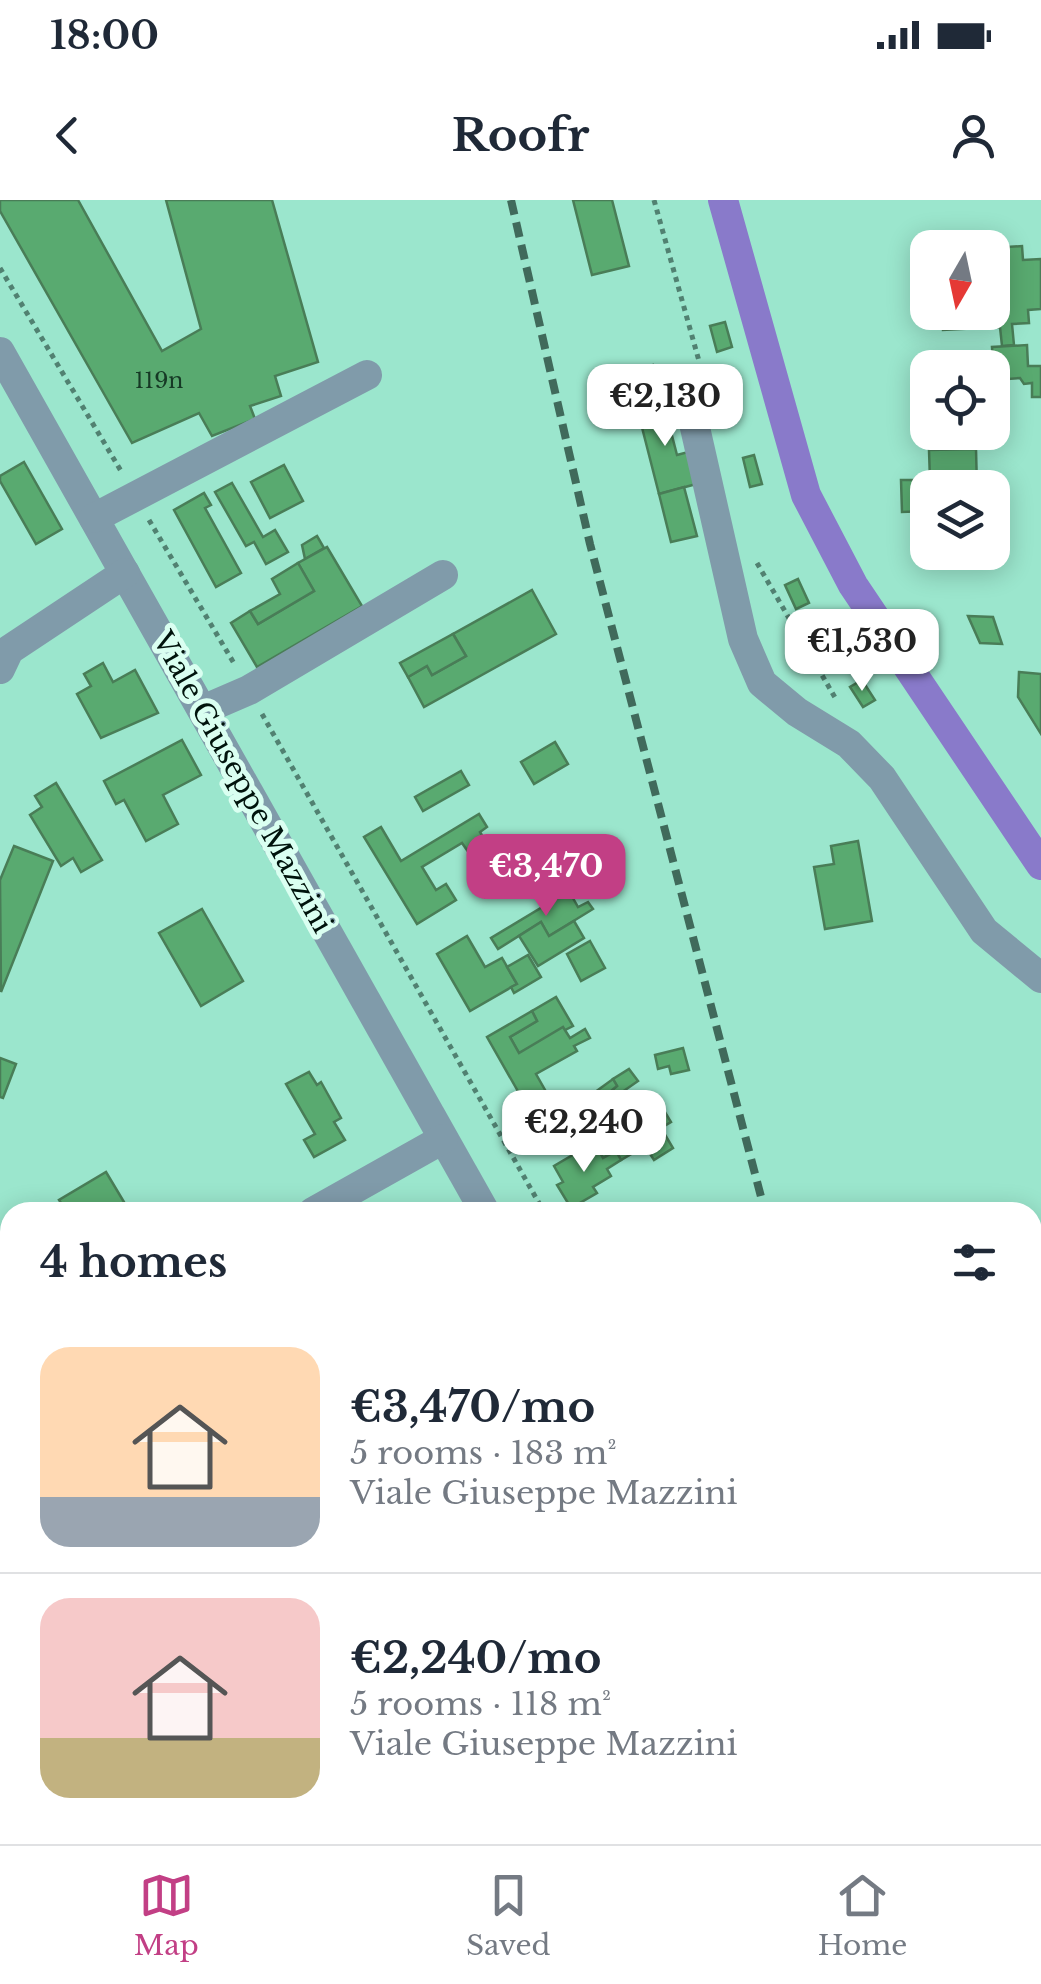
<!DOCTYPE html>
<html lang="en">
<head>
<meta charset="utf-8">
<style>
  body { margin:0; font-family:"Libre Baskerville",serif; background:#f6f6f7; color:#1f2937; height:100vh; display:flex; flex-direction:column; font-size:38px; white-space:nowrap }
  * { box-sizing:border-box; margin:0 }
  p { font-size:32px; color:#747a83 }
  .icon { flex:none; width:55px; height:55px; fill:none; stroke:currentColor; stroke-width:2; stroke-linecap:round; stroke-linejoin:round }
  .map { position:relative; flex:1; overflow:hidden }
  .sheet { position:absolute; left:0px; top:1002px; width:1042px; height:642px; display:flex; flex-direction:column; background:#fff; border-radius:30px 30px 0 0; box-shadow:0 5px 25px #0003 }
  .sheet>* { flex:none }
  .needle { width:65px; rotate:189deg }
  .tools { position:absolute; left:910px; top:30px; display:grid; gap:20px }
  .tools a { display:grid; place-items:center; width:100px; height:100px; border-radius:20px; background:#fff; box-shadow:0 5px 25px #0003; font-size:50px }
  .price { position:absolute; translate:-50% -85px; padding:0 22px; border-radius:20px; background:#fff; color:#222; font-size:32px; line-height:65px; filter:drop-shadow(0 2px 5px #0008) }
  .price::after { content:''; position:absolute; left:50%; top:60px; width:30px; height:22px; margin-left:-15px; background:inherit; clip-path:polygon(0 0,100% 0,50% 100%) }
  .price.current { background:#c23f85; color:#fff }
  ul { padding:0; list-style:none }
  li { display:flex; align-items:center; gap:30px; height:250px; padding:0 40px }
  li+li { border-top:2px solid #e0e1e3 }
  li span { display:grid; place-items:center; flex:none; width:280px; height:200px; border-radius:30px; color:#555 }
  li>.icon { margin-inline-start:auto }
  span .icon { width:120px; height:120px; fill:#fffc; stroke-width:1 }
  li b { font-size:42px }
  h2 { display:flex; justify-content:space-between; align-items:center; height:120px; padding:0 40px; font-size:42px }
  .status { display:flex; justify-content:space-between; align-items:center; height:70px; padding:0 50px; background:#fff; direction:ltr }
  .status svg { height:28px; fill:currentColor }
  header { display:flex; justify-content:space-between; align-items:center; height:130px; padding:0 40px; background:#fff; font-size:45px; font-weight:700 }
  .tabs { display:flex; justify-content:space-around; align-items:center; height:140px; border-top:2px solid #e0e1e3; background:#fff; font-size:28px; color:#747a83 }
  .tabs a { display:grid; justify-items:center; gap:5px }
  .tabs .current { color:#c23f85 }
  .map>svg:first-child { display:block }
</style>
</head>
<body>
<div class="status"><b>18:00</b><svg viewBox="0 0 49 12"><path d="M0 12V9h3v3zM5 12V6h3v6zM10 12V3h3v9zM15 12V0h3v12zM26 1h20v11H26zM47 4h2v5h-2z"/></svg></div>
<header><svg class="icon" aria-label="back" viewBox="0 0 24 24"><path d="M15 5l-7 7 7 7"/></svg>Roofr<svg class="icon" aria-label="person" viewBox="0 0 24 24"><circle cx="12" cy="8" r="4"/><path d="M4 21q1-7 8-7t8 7"/></svg></header>
<div class="map">
<svg width="1041" height="1644" viewBox="0 0 1041 1644">
  <rect width="100%" height="100%" fill="#9be6cd"/>
  <g fill="none" stroke-linecap="round" stroke-linejoin="round">
    <polyline stroke="#897aca" stroke-width="30" points="723,0 806,295 853,385 1041,665"/>
  </g>
  <g fill="#59aa70" stroke="#497d57" stroke-width="2.5">
    <polygon points="0,0 78,0 162,151 201,129 166,0 272,0 318,162 275,176 281,196 250,206 255,219 212,236 199,213 132,243 0,11"/>
    <polygon points="573,0 612,0 629,66 592,75"/>
    <polygon points="1022,46 1023,60 1041,59 1041,109 1028,110 1029,123 1012,124 1014,145 1002,146 1000,127 943,130 942,112 992,112 992,48"/>
    <polygon points="725,122 732,147 717,152 710,126"/>
    <polygon points="1027,145 1028,166 1041,166 1041,197 1032,197 1032,183 1024,184 1020,178 994,180 992,147"/>
    <polygon points="653,165 662,197 636,204 639,217 629,220 618,174"/>
    <polygon points="662,197 677,255 692,251 700,283 659,294 636,204"/>
    <polygon points="976,249 977,288 928,288 928,311 902,312 901,280 930,280 929,250"/>
    <polygon points="754,255 762,284 750,287 743,258"/>
    <polygon points="24,262 62,329 36,344 0,281 0,276"/>
    <polygon points="284,265 303,301 270,318 251,282"/>
    <polygon points="232,283 263,337 275,330 288,352 266,364 254,342 246,346 215,292"/>
    <polygon points="684,287 697,336 671,342 659,294"/>
    <polygon points="204,293 211,305 205,308 241,373 216,387 174,310"/>
    <polygon points="317,336 324,348 305,359 302,345"/>
    <polygon points="327,347 362,406 257,467 231,423 250,411 258,424 314,391 298,363"/>
    <polygon points="298,363 314,391 258,424 250,411 280,394 272,379"/>
    <polygon points="798,379 809,403 796,409 785,385"/>
    <polygon points="532,390 556,434 424,507 408,477 427,466 432,475 466,456 453,434"/>
    <polygon points="968,416 993,417 1002,444 980,443"/>
    <polygon points="453,434 466,456 432,475 427,466 408,477 400,463"/>
    <polygon points="103,463 113,482 135,470 158,513 101,538 77,494 91,486 84,474"/>
    <polygon points="1019,472 1041,474 1041,534 1018,497"/>
    <polygon points="862,480 875,500 863,507 850,487"/>
    <polygon points="182,540 201,575 163,595 178,624 146,641 124,600 116,604 104,581"/>
    <polygon points="555,542 568,564 534,584 521,562"/>
    <polygon points="461,571 469,585 423,611 415,597"/>
    <polygon points="56,583 102,660 81,672 73,658 61,666 30,615 42,607 35,596"/>
    <polygon points="479,614 487,627 480,632 486,642 469,653 462,643 422,667 436,690 446,684 456,700 417,724 364,637 381,627 401,661"/>
    <polygon points="533,637 539,648 554,639 564,655 572,650 579,661 570,666 576,677 563,684 556,673 540,682 532,669 485,697 478,685 525,657 518,646"/>
    <polygon points="858,641 872,721 825,729 814,667 834,664 831,646"/>
    <polygon points="14,646 53,661 1,792 0,680"/>
    <polygon points="569,691 578,707 588,702 593,709 549,736 541,722 498,749 491,738"/>
    <polygon points="202,709 243,781 201,806 159,733"/>
    <polygon points="574,721 584,738 538,766 519,736 541,722 549,736"/>
    <polygon points="467,736 485,767 502,758 517,784 470,811 437,754"/>
    <polygon points="590,741 605,768 581,781 567,754"/>
    <polygon points="528,755 541,777 514,793 511,787 517,784 507,767"/>
    <polygon points="556,797 573,826 519,853 510,837 537,821 532,811"/>
    <polygon points="532,811 537,821 510,837 519,853 563,827 570,838 585,829 590,838 574,846 577,851 536,874 561,918 540,930 487,837"/>
    <polygon points="683,848 689,870 671,874 669,866 658,869 655,855"/>
    <polygon points="0,858 16,864 3,898 0,897"/>
    <polygon points="629,869 638,881 615,897 611,891 617,886 613,879"/>
    <polygon points="309,872 317,885 321,882 341,918 334,922 345,940 314,957 304,940 315,934 286,884"/>
    <polygon points="613,879 617,886 611,891 615,897 599,907 591,895"/>
    <polygon points="657,899 671,922 661,928 673,948 654,960 645,946 621,960 616,951 603,958 598,949 579,960 573,948"/>
    <polygon points="598,949 603,958 616,951 621,960 607,969 611,976 593,987 597,993 571,1008 557,985 563,982 554,966 576,953 579,960"/>
    <polygon points="106,972 130,1012 67,1012 59,1000"/>
    <polygon points="1032,1303 1038,1303 1041,1339 1032,1341"/>
    <polygon points="1032,1343 1041,1447 1041,1495 1032,1496"/>
    <polygon points="2,1418 10,1431 10,1470 0,1457"/>
    <polygon points="2,1491 10,1508 10,1544 0,1553"/>
    <polygon points="105,1635 195,1635 200,1644 103,1644 108,1641"/>
    <polygon points="432,1635 496,1635 479,1644 436,1644"/>
    <polygon points="602,1635 702,1635 686,1644 586,1644"/>
  </g>
  <g fill="none" stroke-linecap="round" stroke-linejoin="round">
    <g stroke="#518171" stroke-width="5" stroke-dasharray="5 5" stroke-linecap="butt">
      <polyline points="654,0 699,161"/>
      <polyline points="0,68 121,271"/>
      <polyline points="149,320 235,465"/>
      <polyline points="757,363 837,501"/>
      <polyline points="262,514 544,1012"/>
    </g>
    <g stroke="#809baa" stroke-width="30">
      <polyline points="0,152 485,1012"/>
      <polyline points="686,188 743,439 762,483 797,512 849,544 882,578 984,731 1041,778"/>
      <polyline points="94,318 367,175"/>
      <polyline points="0,469 9,450 125,373"/>
      <polyline points="205,509 249,490 443,375"/>
      <polyline points="313,1012 443,939"/>
      <polyline points="0,1188 10,1182"/>
      <polyline points="0,1594 10,1589"/>
      <polyline points="350,1635 356,1644"/>
      <polyline points="834,1635 839,1644"/>
    </g>
    <g stroke="#406a5b" stroke-width="8" stroke-dasharray="15 8" stroke-linecap="butt">
      <polyline points="511,0 590,344 765,1012"/>
      <polyline points="973,1635 977,1644"/>
    </g>
  </g>
  <g text-anchor="middle" stroke-width="10" stroke-linejoin="round" paint-order="stroke">
    <g font-size="22" fill="#163925">
      <text x="159" y="188">119n</text>
    </g>
    <g font-size="28" fill="#00130c" stroke="#dafff1">
      <text transform="translate(243 582) rotate(61)" y="10">Viale Giuseppe Mazzini</text>
    </g>
  </g>
</svg>
<div class="tools">
<a><svg class="needle" viewBox="-14 -14 28 28"><path d="M0-13l5 13h-10z" fill="#e53935"/><path d="M0 13l5-13h-10z" fill="#747a83"/></svg></a>
<a><svg class="icon" aria-label="locate" viewBox="0 0 24 24"><circle cx="12" cy="12" r="6"/><path d="M12 2v4M12 18v4M2 12h4M18 12h4"/></svg></a>
<a><svg class="icon" aria-label="layers" viewBox="0 0 24 24"><path d="M12 4l9 5-9 5-9-5zM3 14l9 5 9-5"/></svg></a>
</div>
<b class="price" style="left:665px;top:249px">€2,130</b>
<b class="price" style="left:862px;top:494px">€1,530</b>
<b class="price current" style="left:546px;top:719px">€3,470</b>
<b class="price" style="left:584px;top:975px">€2,240</b>
<section class="sheet">
<h2>4 homes<svg class="icon" aria-label="filters" viewBox="0 0 24 24"><path d="M4 7h16M4 17h16"/><circle cx="9" cy="7" r="2"/><circle cx="15" cy="17" r="2"/></svg></h2>
<ul>
<li><span style="background:linear-gradient(#ffd9b3 75%,#9aa5b1 0)"><svg class="icon" aria-label="home" viewBox="0 0 24 24"><path d="M3 11l9-7 9 7M6 9v11h12V9"/></svg></span><div><b>€3,470/mo</b><p>5 rooms · 183 m²</p><p>Viale Giuseppe Mazzini</p></div></li>
<li><span style="background:linear-gradient(#f6c9c9 70%,#c2b280 0)"><svg class="icon" aria-label="home" viewBox="0 0 24 24"><path d="M3 11l9-7 9 7M6 9v11h12V9"/></svg></span><div><b>€2,240/mo</b><p>5 rooms · 118 m²</p><p>Viale Giuseppe Mazzini</p></div></li>
</ul>
</section>
</div>
<nav class="tabs">
<a class="current"><svg class="icon" aria-label="map" viewBox="0 0 24 24"><path d="M3 6l6-2 6 2 6-2v14l-6 2-6-2-6 2zM9 4v14M15 6v14"/></svg>Map</a>
<a><svg class="icon" aria-label="saved" viewBox="0 0 24 24"><path d="M7 4h10v16l-5-4-5 4z"/></svg>Saved</a>
<a><svg class="icon" aria-label="home" viewBox="0 0 24 24"><path d="M3 11l9-7 9 7M6 9v11h12V9"/></svg>Home</a>
</nav>
</body>
</html>
